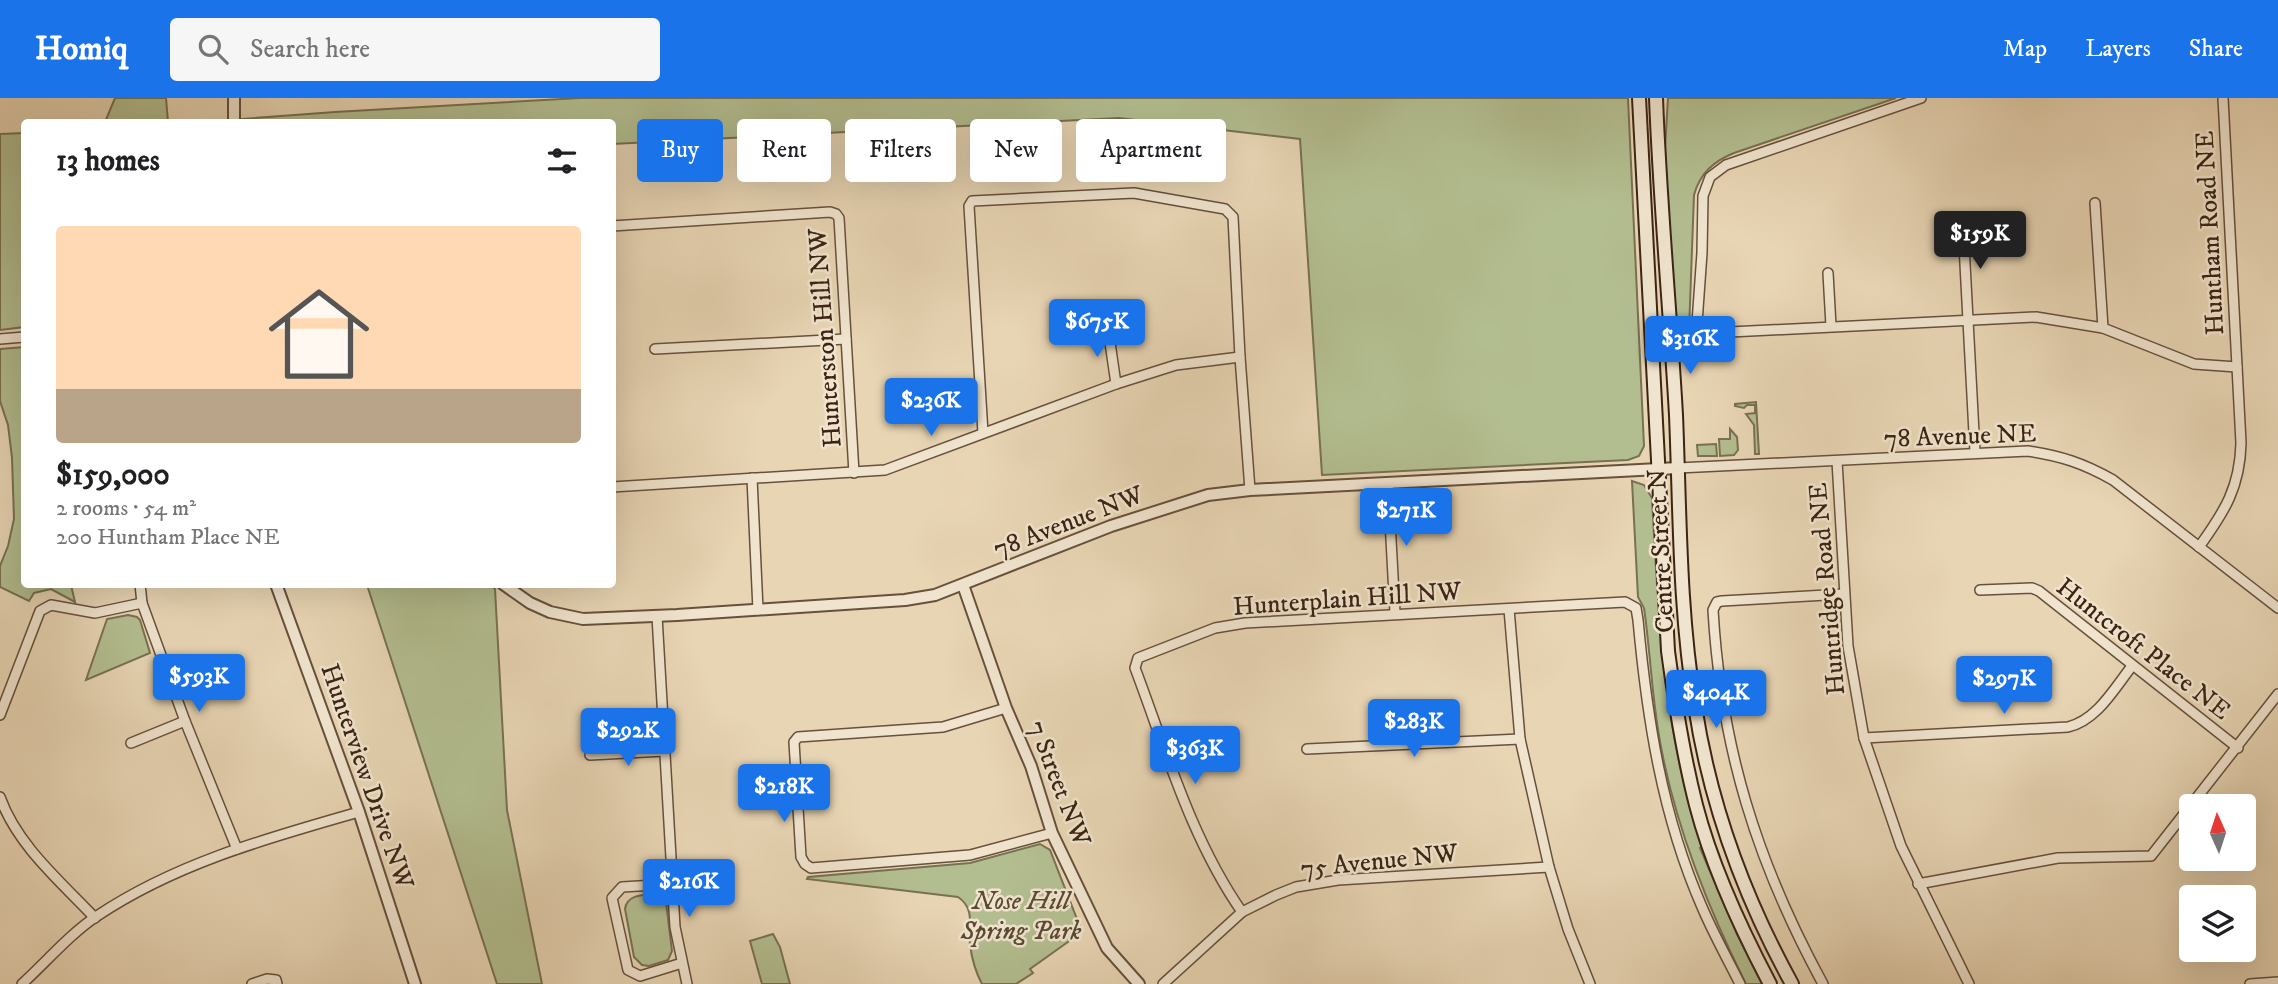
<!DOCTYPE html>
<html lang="en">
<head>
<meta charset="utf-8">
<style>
  body { margin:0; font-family:"IM FELL DW Pica",serif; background:#f6f6f6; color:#202124; height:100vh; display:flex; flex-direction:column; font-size:26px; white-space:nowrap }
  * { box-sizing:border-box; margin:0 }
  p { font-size:23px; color:#757577 }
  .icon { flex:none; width:38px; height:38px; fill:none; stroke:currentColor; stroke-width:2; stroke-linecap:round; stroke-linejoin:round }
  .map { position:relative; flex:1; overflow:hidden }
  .sheet { position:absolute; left:21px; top:21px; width:595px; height:469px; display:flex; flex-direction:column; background:#fff; border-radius:7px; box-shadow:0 7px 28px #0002 }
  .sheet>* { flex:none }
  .guide { position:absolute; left:637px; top:21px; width:665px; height:63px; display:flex; gap:14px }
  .needle { width:46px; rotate:357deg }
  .buttons { position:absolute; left:2179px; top:696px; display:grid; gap:14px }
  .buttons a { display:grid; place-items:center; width:77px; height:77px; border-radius:7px; background:#fff; box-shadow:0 7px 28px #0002; font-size:35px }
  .price { position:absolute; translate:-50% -60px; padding:0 16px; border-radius:7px; background:#1a73e8; color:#fff; font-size:23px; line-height:46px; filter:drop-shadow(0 2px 4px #0008) }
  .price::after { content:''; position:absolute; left:50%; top:42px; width:21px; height:16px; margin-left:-10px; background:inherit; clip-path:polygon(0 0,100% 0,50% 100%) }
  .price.selected { background:#222; color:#fff }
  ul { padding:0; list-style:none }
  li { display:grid; align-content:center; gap:14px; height:371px; padding:0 35px }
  li span { display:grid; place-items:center; height:217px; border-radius:7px; color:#555 }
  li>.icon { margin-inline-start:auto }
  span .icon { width:126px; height:126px; fill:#fffc; stroke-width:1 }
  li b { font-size:30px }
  h2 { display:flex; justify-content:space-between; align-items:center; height:84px; padding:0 35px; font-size:30px }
  .tag { padding:0 24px; border-radius:7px; background:#fff; box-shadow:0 7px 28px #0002; font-size:24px; line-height:63px }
  .tag.selected { background:#1a73e8; color:#fff }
  header { display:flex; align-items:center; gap:42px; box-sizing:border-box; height:98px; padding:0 35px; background:#1a73e8; color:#fff }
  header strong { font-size:33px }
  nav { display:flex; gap:38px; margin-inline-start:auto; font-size:24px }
  .search { width:490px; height:63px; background:#f6f6f6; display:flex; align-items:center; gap:18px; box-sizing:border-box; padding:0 24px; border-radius:7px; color:#757577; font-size:26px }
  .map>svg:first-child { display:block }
</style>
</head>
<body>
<header>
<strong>Homiq</strong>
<div class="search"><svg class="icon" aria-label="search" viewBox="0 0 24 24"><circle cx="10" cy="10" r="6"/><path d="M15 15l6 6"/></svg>Search here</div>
<nav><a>Map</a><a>Layers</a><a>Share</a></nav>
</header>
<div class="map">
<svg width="2278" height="886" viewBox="0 0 2278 886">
  <rect width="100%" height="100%" fill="#e8d5b4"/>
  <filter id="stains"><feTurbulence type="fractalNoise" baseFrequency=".00286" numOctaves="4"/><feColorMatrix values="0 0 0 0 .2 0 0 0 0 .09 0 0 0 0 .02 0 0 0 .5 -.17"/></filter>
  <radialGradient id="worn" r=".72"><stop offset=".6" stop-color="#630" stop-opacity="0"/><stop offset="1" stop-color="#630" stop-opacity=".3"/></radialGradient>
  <g fill="#b3be90" stroke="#787152" stroke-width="2">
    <polygon points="115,0 166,0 168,24 105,24"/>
    <polygon points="580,0 1628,0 1644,348 1639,358 1628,362 1322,377 1300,41 1119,20 613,46 612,24 202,24 335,14"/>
    <path d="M1668 0H1896L1734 55C1714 63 1700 75 1694 97L1689 233 1677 222 1673 212 1665 51Z"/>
    <polygon points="24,35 24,229 0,232 0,36"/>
    <polygon points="24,249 24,486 71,487 75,504 51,491 34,495 29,503 0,489 0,468 8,448 14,421 12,360 8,327 0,303 0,251"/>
    <polygon points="1756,304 1759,356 1755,356 1754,327 1746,316 1755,315 1755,307 1747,307 1744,310 1735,308 1735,306"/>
    <polygon points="1730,331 1737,339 1738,352 1734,357 1720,358 1719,341 1730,341"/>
    <polygon points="1716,346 1717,358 1698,358 1697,347"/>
    <path d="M1632 383 1644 387 1652 400C1658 518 1664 637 1702 749L1700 750 1737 836 1762 886H1746C1709 812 1678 736 1662 654 1652 607 1651 558 1644 510L1638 499Z"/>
    <polygon points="489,486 495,491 507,712 542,886 497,886 367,487"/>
    <polygon points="128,517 137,519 140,522 150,555 86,582 107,521"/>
    <path d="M1040 746 1050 752 1082 834 1030 871 1033 875 1016 886H982C975 873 972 862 970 847 968 829 976 811 958 799L807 781 808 779 970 765Z"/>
    <path d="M657 796 666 804 672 853 668 862 649 868 642 867 634 859 625 811C627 796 644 797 657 796Z"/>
    <polygon points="773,836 780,849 790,886 762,886 750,843"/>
  </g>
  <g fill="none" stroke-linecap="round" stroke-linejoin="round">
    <g stroke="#67503c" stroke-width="12">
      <g id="minor">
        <polyline points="1921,0 1726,67 1710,79 1703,98 1702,155 1697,225 1704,232 1710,235 2036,219 2103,230 2194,266 2237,269"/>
        <polyline points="2095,105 2103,230"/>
        <polyline points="612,128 830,114 836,116 839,120 854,375"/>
        <polyline points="1963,128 1975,354"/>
        <polyline points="1828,175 1831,228"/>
        <polyline points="1108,231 1116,286"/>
        <polyline points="0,241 24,239"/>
        <polyline points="655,251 846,241"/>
        <polyline points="983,335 969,108 972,103 1134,95 1225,111 1233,119 1240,259 1250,392"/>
        <polyline points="1837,363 1848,548 1864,640 1901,748 1969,886"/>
        <path d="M1678 370 2028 353C2061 358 2083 365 2113 382L2278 510"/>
        <polyline points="752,380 758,512"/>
        <polyline points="1388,386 1395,515"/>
        <polyline points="612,389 885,372 1116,286 1176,267 1240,259"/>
        <path d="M2199 449C2225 413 2240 389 2241 345L2223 0"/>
        <polyline points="140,486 142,505 185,623 237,751"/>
        <polyline points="1980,492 2032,490 2039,493 2238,650"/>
        <polyline points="1509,511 1520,641 1549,769 1568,831 1590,886"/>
        <polyline points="657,518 675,829 687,886"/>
        <polyline points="1006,610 943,629 798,639 794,644 801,759 805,766 811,770 970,757 1052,735"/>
        <polyline points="0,617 40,513 51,507 95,515 142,505"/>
        <path d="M1864 640 2068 629C2097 622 2114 591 2132 568"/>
        <polyline points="131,645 185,623"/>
        <polyline points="1307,651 1520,641"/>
        <polyline points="590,657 664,653"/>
        <path d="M0 699C17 747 60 783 95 820"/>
        <polyline points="672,786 622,789 612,800 628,872 640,878 682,865"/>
        <polyline points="1918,786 2058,760 2151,758 2278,596"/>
        <path d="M1242 814C1191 741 1166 652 1135 570L1138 560 1215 530 1245 525 1625 504 1636 510 1638 522C1647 620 1662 718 1702 809 1713 835 1727 860 1740 886"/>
        <path d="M22 886C46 864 71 835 97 818 176 765 268 740 359 714"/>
        <polyline points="252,886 267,881 276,882 277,886"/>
        <polyline points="1163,886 1242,814 1276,797 1296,789 1338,782 1549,769"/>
        <path d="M1823 886C1757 765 1721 650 1713 512L1717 504 1722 503 1844 496"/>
        <polyline points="2250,886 2278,884"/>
      </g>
    </g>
    <g stroke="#67503c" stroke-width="14">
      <g id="tertiary">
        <polyline points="234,0 234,24"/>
        <polyline points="276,486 359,714 415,886"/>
        <polyline points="503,486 530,505 550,514 583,521 677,517 905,502 935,497 1111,428 1208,397 1250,392 1678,370"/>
        <polyline points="963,487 1006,610 1031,668 1052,735 1107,850 1139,886"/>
      </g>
    </g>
    <g stroke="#3c2414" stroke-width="16">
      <g id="secondary">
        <path d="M1639 0 1668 553C1675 605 1683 656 1696 707 1712 769 1740 829 1770 886"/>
        <path d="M1656 0C1660 106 1670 211 1676 317 1680 414 1679 512 1695 608 1710 706 1744 799 1792 886"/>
      </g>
    </g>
    <use href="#minor" stroke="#f0e4ce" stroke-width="9"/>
    <use href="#tertiary" stroke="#f0e4ce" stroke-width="10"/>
    <use href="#secondary" stroke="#f0e4ce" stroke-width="12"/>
  </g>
  <g text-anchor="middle" stroke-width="5" stroke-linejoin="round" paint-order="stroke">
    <g font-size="26" fill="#3c2414" stroke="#f0e4ce">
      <text transform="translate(2209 135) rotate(-93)" y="9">Huntham Road NE</text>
      <text transform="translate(824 240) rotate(-94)" y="9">Hunterston Hill NW</text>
      <text transform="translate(1960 337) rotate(-2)" y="9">78 Avenue NE</text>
      <text transform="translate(1068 423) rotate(-21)" y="9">78 Avenue NW</text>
      <text transform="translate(1660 453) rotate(-93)" y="9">Centre Street N</text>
      <text transform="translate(1826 491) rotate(-95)" y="9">Huntridge Road NE</text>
      <text transform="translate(1347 500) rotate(-4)" y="9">Hunterplain Hill NW</text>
      <text transform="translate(2144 550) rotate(38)" y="9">Huntcroft Place NE</text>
      <text transform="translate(368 678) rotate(71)" y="9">Hunterview Drive NW</text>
      <text transform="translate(1060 685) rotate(69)" y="9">7 Street NW</text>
      <text transform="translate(1379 762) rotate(-6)" y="9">75 Avenue NW</text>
    </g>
    <g font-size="26" font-style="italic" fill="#5a4a33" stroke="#f0e4ce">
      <text x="1021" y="811">Nose Hill<tspan x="1021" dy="30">Spring Park</tspan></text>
    </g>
  </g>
  <rect width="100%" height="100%" filter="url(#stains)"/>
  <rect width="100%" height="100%" fill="url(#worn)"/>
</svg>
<div class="buttons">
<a><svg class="needle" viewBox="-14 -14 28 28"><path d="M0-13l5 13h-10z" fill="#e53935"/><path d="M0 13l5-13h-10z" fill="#757577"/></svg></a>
<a><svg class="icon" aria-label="layers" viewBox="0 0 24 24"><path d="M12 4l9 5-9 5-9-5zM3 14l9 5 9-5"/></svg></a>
</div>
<b class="price selected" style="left:1980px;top:173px">$159K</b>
<b class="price" style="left:1097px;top:261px">$675K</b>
<b class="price" style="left:1690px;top:278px">$316K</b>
<b class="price" style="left:931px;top:340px">$236K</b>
<b class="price" style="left:1406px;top:450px">$271K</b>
<b class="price" style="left:199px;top:616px">$593K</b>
<b class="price" style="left:2004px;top:618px">$297K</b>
<b class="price" style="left:1716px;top:632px">$404K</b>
<b class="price" style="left:1414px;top:661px">$283K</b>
<b class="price" style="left:628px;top:670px">$292K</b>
<b class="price" style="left:1195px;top:688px">$363K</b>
<b class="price" style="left:784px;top:726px">$218K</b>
<b class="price" style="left:689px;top:821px">$216K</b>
<div class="guide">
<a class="tag selected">Buy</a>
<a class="tag">Rent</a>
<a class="tag">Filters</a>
<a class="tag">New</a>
<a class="tag">Apartment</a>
</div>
<section class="sheet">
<h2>13 homes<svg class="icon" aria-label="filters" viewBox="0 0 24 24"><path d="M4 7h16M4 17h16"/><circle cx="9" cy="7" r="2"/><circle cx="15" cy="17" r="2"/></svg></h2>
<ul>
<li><span style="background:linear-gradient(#ffd9b3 75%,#b9a48a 0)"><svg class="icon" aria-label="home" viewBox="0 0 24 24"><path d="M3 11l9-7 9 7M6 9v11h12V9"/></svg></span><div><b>$159,000</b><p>2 rooms · 54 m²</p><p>200 Huntham Place NE</p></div></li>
</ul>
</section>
</div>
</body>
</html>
